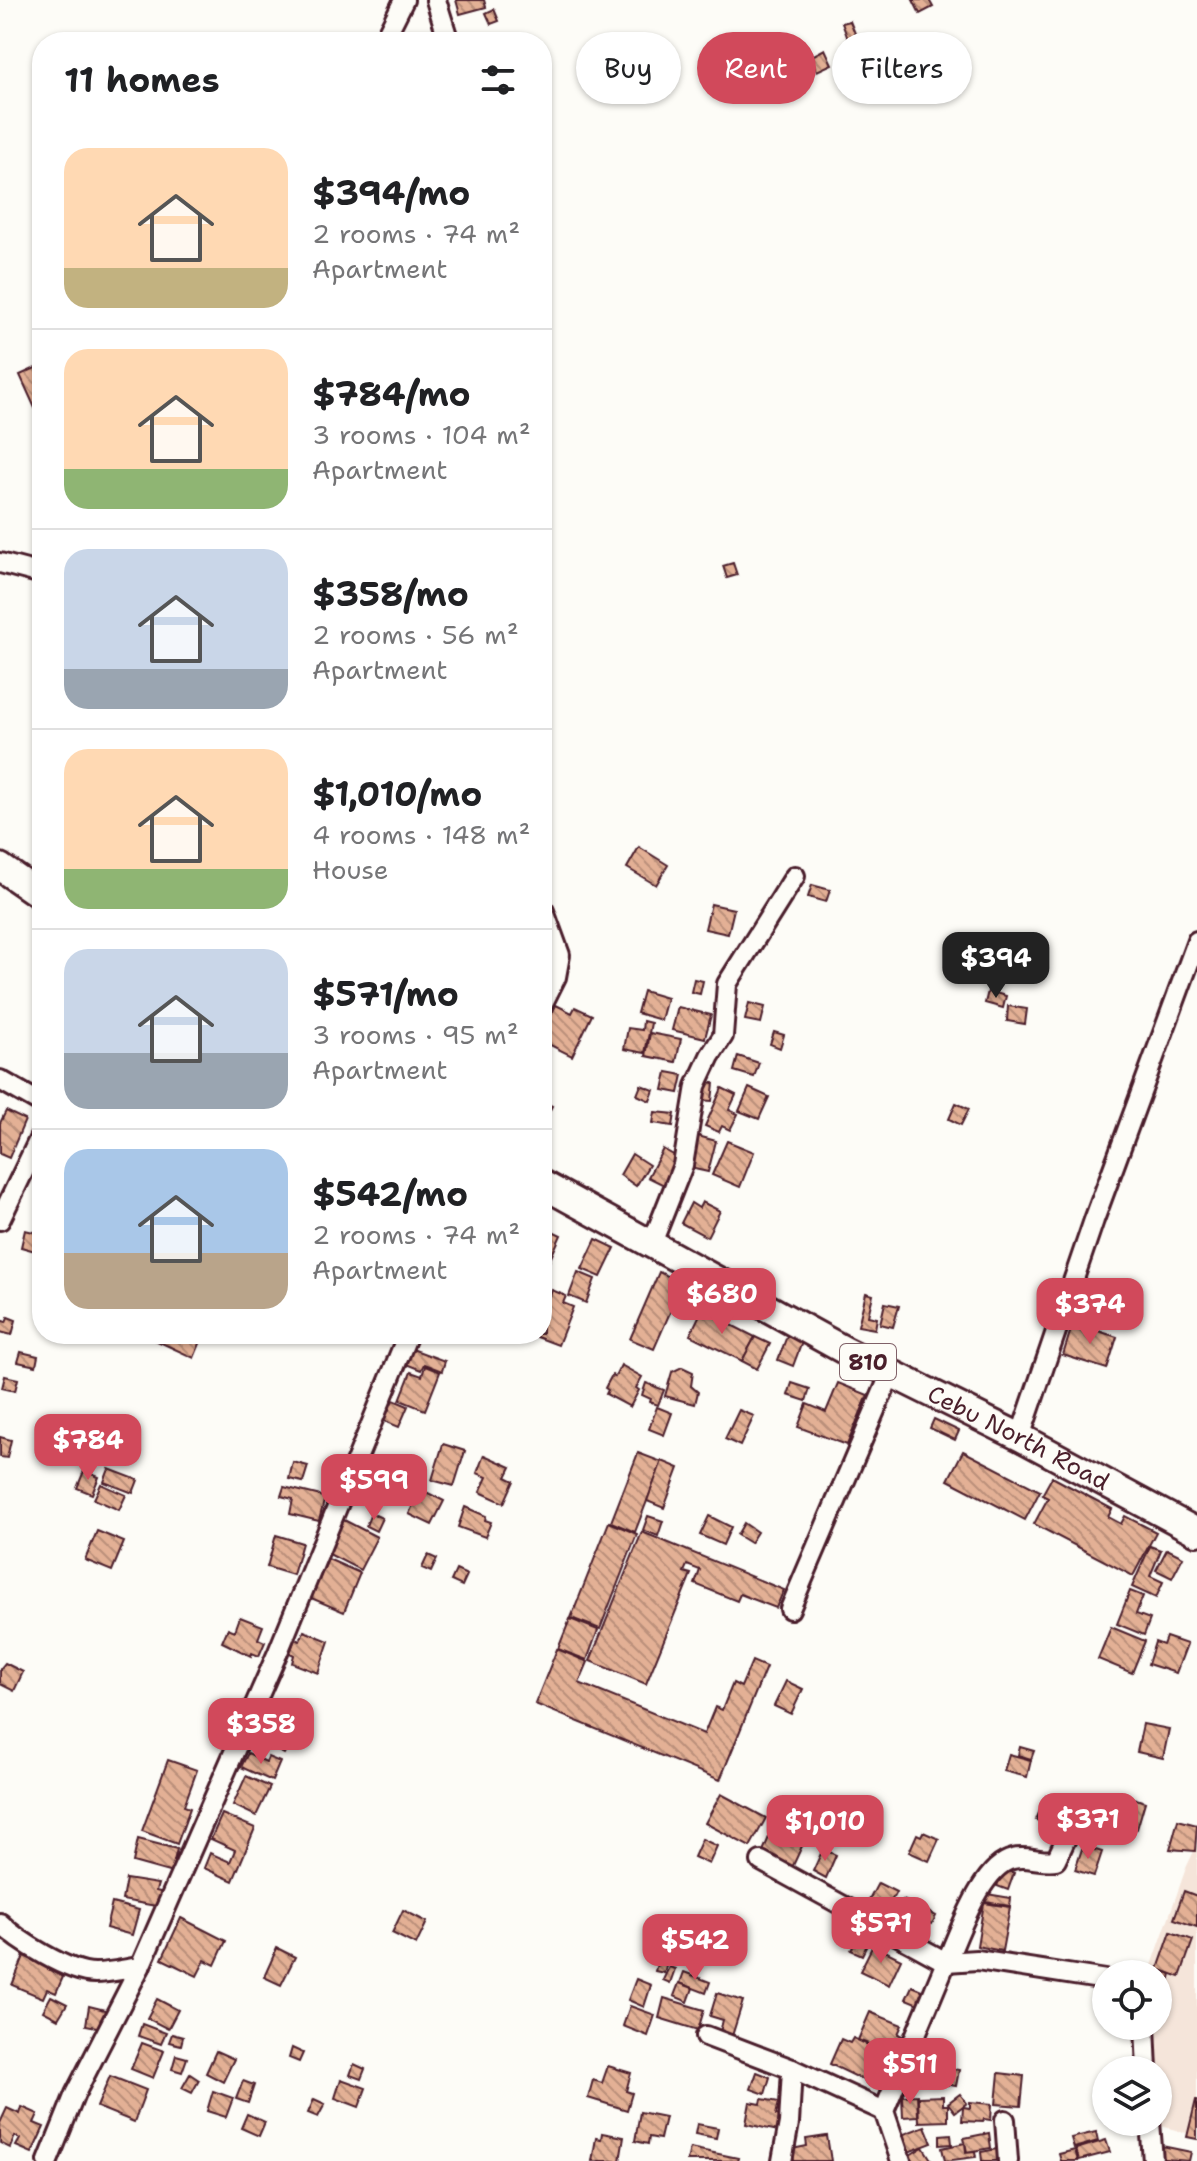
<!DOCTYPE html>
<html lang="en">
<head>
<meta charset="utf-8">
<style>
  body { margin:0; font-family:"Shantell Sans",sans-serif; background:#f2f2f2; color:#202124; height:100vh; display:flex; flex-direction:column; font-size:30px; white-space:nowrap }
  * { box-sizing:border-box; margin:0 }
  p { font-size:26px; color:#757577 }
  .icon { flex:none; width:44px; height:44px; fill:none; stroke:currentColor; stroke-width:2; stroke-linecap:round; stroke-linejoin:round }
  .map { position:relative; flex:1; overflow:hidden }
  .drawer { position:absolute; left:32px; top:32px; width:520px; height:1312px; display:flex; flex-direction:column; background:#fff; border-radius:32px; box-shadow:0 2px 6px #0004 }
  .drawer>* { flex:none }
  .guide { position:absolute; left:576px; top:32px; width:500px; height:72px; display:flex; gap:16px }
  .fabs { position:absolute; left:1092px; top:1960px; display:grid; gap:16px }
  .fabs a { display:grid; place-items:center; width:80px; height:80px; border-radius:50%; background:#fff; box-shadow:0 2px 6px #0004; font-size:40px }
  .price { position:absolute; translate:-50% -68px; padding:0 18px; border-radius:16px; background:#d1495b; color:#fff; font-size:26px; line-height:52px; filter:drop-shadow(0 2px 4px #0008) }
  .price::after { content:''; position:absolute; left:50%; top:48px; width:24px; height:18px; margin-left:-12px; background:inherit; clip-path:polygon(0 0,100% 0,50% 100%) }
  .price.current { background:#222; color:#fff }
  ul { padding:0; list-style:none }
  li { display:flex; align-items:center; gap:24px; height:200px; padding:0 32px }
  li+li { border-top:2px solid #e0e0e0 }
  li span { display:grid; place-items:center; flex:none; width:224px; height:160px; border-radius:24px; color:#555 }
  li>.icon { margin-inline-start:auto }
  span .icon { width:96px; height:96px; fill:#fffc; stroke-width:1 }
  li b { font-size:34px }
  h2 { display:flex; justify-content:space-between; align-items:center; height:96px; padding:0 32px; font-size:34px }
  .pill { padding:0 28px; border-radius:36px; background:#fff; box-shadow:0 2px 6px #0004; font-size:28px; line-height:72px }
  .pill.current { background:#d1495b; color:#fff }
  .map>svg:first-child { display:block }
</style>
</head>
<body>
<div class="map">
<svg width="1197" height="2161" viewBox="0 0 1197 2161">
  <defs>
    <pattern id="building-back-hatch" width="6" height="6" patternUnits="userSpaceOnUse" patternTransform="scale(2)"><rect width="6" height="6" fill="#e3b095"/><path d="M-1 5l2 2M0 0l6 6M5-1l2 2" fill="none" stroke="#ba8f7a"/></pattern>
  </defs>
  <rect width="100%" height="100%" fill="#fdfcf7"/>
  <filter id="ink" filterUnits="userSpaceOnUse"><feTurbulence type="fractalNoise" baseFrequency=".0125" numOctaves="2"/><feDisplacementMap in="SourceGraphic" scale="16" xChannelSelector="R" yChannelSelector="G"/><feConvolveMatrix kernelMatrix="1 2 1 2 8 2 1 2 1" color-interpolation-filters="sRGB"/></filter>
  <g filter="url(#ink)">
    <polygon fill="#f5e5da" points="1197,1845 1197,2136 1147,2122 1158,2122 1158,2070 1142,2070 1141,2026 1158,2026 1158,1974 1149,1974 1186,1868"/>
    <g fill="url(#building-back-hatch)" stroke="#4a1f2b" stroke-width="2">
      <polygon points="456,0 484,0 486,7 460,14"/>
      <polygon points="913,0 929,0 933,7 920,14"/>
      <polygon points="494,9 499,21 491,24 486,13"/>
      <polygon points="850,21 856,36 848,39 842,23"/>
      <polygon points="825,49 832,64 817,71 810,57"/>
      <polygon points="542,143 549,176 542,177"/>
      <polygon points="42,365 42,404 35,408 20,375"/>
      <polygon points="733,563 737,575 727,578 723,566"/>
      <polygon points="639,847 668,865 656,885 627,868"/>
      <polygon points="812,885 830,890 826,902 808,897"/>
      <polygon points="711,904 734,909 728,934 705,929"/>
      <polygon points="694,979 703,981 700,994 691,992"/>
      <polygon points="643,991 667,998 661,1020 637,1013"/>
      <polygon points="988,991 1006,996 1003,1008 985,1003"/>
      <polygon points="749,1003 765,1007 761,1023 745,1020"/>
      <polygon points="556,1005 572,1013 575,1007 592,1015 572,1056 542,1041 542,1034"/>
      <polygon points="1008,1006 1027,1009 1025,1024 1007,1021"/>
      <polygon points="678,1007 711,1015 705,1038 672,1030"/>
      <polygon points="643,1021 651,1023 645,1053 624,1049 628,1028 642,1030"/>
      <polygon points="774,1032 784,1035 780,1048 770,1044"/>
      <polygon points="650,1033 681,1039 676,1062 646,1056"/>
      <polygon points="738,1056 759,1063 754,1077 734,1071"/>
      <polygon points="667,1072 683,1075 679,1093 663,1090"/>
      <polygon points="701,1081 714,1083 712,1101 699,1100"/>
      <polygon points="641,1085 654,1090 650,1101 637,1095"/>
      <polygon points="722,1088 736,1095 729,1110 738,1114 730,1130 722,1126 719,1132 705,1126"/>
      <polygon points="749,1088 769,1097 759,1119 739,1111"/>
      <polygon points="542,1101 552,1106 542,1125"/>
      <polygon points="956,1103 969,1109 961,1125 949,1119"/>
      <polygon points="6,1111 25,1120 9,1158 0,1154 0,1123"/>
      <polygon points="655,1112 675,1114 673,1126 653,1123"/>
      <polygon points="698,1136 716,1141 708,1172 690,1168"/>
      <polygon points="727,1141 754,1152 740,1187 712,1175"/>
      <polygon points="663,1149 682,1160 668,1187 648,1177"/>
      <polygon points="632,1154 649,1165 636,1186 620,1175"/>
      <polygon points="702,1202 720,1211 707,1237 681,1223 691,1203 699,1208"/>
      <polygon points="542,1226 561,1235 542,1277"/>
      <polygon points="25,1230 42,1234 42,1253 21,1247"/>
      <polygon points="596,1239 615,1248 601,1277 582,1269"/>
      <polygon points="578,1272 595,1279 586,1303 569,1296"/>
      <polygon points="659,1272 683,1283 654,1349 630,1339"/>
      <polygon points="552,1290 566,1296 563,1303 573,1307 558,1345 529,1334 542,1334 542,1293 550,1296"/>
      <polygon points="866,1293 873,1295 868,1316 877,1318 875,1329 858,1326"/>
      <polygon points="885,1303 899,1306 893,1327 880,1324"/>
      <polygon points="702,1310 755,1337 742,1361 690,1335"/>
      <polygon points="8,1317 16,1320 12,1335 0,1332 0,1320 6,1322"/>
      <polygon points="1073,1323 1117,1337 1107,1369 1063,1355"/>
      <polygon points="142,1334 204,1334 194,1358"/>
      <polygon points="787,1336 802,1342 793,1366 778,1360"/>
      <polygon points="755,1337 770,1344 757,1369 742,1361"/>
      <polygon points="412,1349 445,1361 442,1371 424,1364 421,1370 406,1364"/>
      <polygon points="21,1352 38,1356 36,1366 18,1362"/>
      <polygon points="621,1365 642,1377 636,1388 639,1390 630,1407 606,1394 608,1390 605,1388 612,1375 615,1377"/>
      <polygon points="425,1366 440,1372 425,1410 400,1400 411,1372 422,1376"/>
      <polygon points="682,1367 693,1372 691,1386 698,1392 695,1404 665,1396 672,1372"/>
      <polygon points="5,1376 18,1379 15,1391 2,1388"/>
      <polygon points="646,1383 664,1390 658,1405 650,1402 651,1399 642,1395"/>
      <polygon points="792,1383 810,1389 806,1401 788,1395"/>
      <polygon points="838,1383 868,1395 847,1445 798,1427 807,1404 826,1412"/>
      <polygon points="391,1399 408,1406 399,1427 382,1420"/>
      <polygon points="657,1407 672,1413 664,1435 649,1429"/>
      <polygon points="739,1410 754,1416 740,1446 725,1439"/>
      <polygon points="934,1419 959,1431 955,1440 930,1428"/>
      <polygon points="0,1437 11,1440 7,1458 0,1457"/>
      <polygon points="443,1444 465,1451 454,1486 432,1480"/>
      <polygon points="963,1451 1040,1491 1025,1520 948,1480"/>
      <polygon points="638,1453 662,1462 635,1532 611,1522"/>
      <polygon points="484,1455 511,1467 506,1477 514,1481 504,1503 480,1492 487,1477 477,1473"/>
      <polygon points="662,1461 679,1468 664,1508 647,1501"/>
      <polygon points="293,1462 308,1466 303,1482 289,1479"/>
      <polygon points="109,1469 138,1480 133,1493 104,1482"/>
      <polygon points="84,1471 99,1477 92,1494 77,1488"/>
      <polygon points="1052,1477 1112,1509 1108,1517 1121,1524 1125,1516 1156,1532 1133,1576 1034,1524 1048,1498 1042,1495"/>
      <polygon points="101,1484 126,1495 119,1510 94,1499"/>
      <polygon points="284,1487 325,1497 319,1521 290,1514 293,1499 281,1496"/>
      <polygon points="420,1489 444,1501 432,1525 409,1514"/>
      <polygon points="465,1507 486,1516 485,1520 491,1522 485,1537 458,1527"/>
      <polygon points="371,1513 382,1518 376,1531 366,1526"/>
      <polygon points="648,1516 663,1521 658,1536 643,1530"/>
      <polygon points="709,1516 731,1527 723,1545 700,1535"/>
      <polygon points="344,1520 377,1537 360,1570 327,1553"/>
      <polygon points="609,1522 637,1534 600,1629 571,1618"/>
      <polygon points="744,1523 757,1532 750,1543 737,1535"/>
      <polygon points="97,1531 124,1542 112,1571 85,1560"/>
      <polygon points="642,1532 784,1590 776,1608 740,1594 737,1601 695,1584 700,1570 687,1565 684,1572 691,1574 646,1684 590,1661"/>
      <polygon points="276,1535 302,1543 293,1575 267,1567"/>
      <polygon points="1150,1546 1161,1550 1150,1576 1163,1582 1156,1598 1132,1587"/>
      <polygon points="1167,1549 1183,1557 1172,1578 1156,1570"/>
      <polygon points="428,1555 437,1559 431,1572 422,1568"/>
      <polygon points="328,1559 360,1573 344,1612 311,1598"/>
      <polygon points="456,1570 467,1575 462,1586 451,1581"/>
      <polygon points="1130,1591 1143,1596 1136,1614 1150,1619 1144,1635 1117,1624"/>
      <polygon points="240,1617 263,1626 258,1639 265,1642 259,1656 252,1653 251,1656 222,1642 228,1628 235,1631"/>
      <polygon points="570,1619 598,1630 587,1660 558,1649"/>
      <polygon points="1111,1627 1145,1641 1132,1673 1098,1659"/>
      <polygon points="304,1631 329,1641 318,1673 292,1663 294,1655 290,1653 295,1639 300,1641"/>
      <polygon points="1166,1637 1187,1644 1176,1673 1148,1664 1155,1642 1163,1645"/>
      <polygon points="557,1649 588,1662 579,1683 704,1734 715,1707 722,1710 733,1683 741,1687 752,1661 766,1667 720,1780 535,1704"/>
      <polygon points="5,1663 23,1672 14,1691 0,1684 0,1669"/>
      <polygon points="786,1681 803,1689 791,1714 774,1706"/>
      <polygon points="264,1703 300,1721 284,1754 255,1739 264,1721 257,1717"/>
      <polygon points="1143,1724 1169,1729 1163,1758 1137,1752"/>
      <polygon points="1020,1747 1034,1751 1031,1759 1018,1755"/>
      <polygon points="248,1753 266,1762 268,1757 280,1762 272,1781 241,1767"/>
      <polygon points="1009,1754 1031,1760 1027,1777 1004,1771"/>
      <polygon points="168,1760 197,1770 184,1806 190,1808 177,1844 142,1831"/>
      <polygon points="246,1776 270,1787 256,1816 233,1805"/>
      <polygon points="721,1794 766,1818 750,1847 705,1823"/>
      <polygon points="1046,1796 1071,1806 1062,1830 1036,1820"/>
      <polygon points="1130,1797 1145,1802 1137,1829 1122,1824"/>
      <polygon points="222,1814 255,1828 233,1881 204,1868 210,1853 230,1862 235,1850 211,1839"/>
      <polygon points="1089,1819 1108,1826 1101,1844 1082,1836"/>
      <polygon points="1178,1820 1197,1825 1195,1851 1170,1849"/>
      <polygon points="772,1830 803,1844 791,1870 761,1856"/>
      <polygon points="923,1832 939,1839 929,1861 909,1852 917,1834 921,1836"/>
      <polygon points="138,1839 177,1849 174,1861 179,1862 176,1874 133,1862"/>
      <polygon points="702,1839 717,1846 709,1864 694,1857"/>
      <polygon points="1083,1846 1102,1852 1094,1876 1075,1870"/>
      <polygon points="823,1849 836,1855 826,1878 813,1871"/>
      <polygon points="1003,1870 1014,1873 1008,1890 997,1886"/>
      <polygon points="126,1879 158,1884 156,1891 164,1893 162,1907 122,1900"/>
      <polygon points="878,1883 896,1892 884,1915 866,1906"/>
      <polygon points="1184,1891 1197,1896 1197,1927 1174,1919"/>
      <polygon points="987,1894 1011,1898 1010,1906 985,1902"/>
      <polygon points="903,1900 917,1906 908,1926 894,1919"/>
      <polygon points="112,1903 139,1910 132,1935 106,1928"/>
      <polygon points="984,1903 1010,1907 1002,1951 977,1946"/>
      <polygon points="919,1907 936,1916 932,1924 914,1916"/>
      <polygon points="403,1910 427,1922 416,1945 392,1933"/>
      <polygon points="181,1918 226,1941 215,1965 205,1960 197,1976 162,1959"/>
      <polygon points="1171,1932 1193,1940 1180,1977 1158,1969"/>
      <polygon points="859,1936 869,1941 862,1955 851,1950"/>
      <polygon points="873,1945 901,1959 889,1985 860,1971"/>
      <polygon points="277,1948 295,1957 281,1985 264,1977"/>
      <polygon points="24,1956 54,1969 53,1972 63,1977 56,1993 47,1989 43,1998 12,1985"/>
      <polygon points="659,1957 668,1959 664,1973 655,1971"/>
      <polygon points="669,1967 675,1969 670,1983 663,1980"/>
      <polygon points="1158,1970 1171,1974 1168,1986 1158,1983"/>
      <polygon points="684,1972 710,1982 706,1993 680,1983"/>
      <polygon points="636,1979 651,1985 644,2007 628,2000"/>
      <polygon points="679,1983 693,1988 688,2002 674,1996"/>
      <polygon points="912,1986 929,1993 923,2006 906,1999"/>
      <polygon points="717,1993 743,2001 732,2036 720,2032 723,2020 710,2016"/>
      <polygon points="51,1996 67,2004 58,2019 43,2011"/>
      <polygon points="664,1998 704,2010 698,2030 659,2018"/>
      <polygon points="157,1999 178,2010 168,2029 147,2018"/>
      <polygon points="89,2006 105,2010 102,2028 86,2025"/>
      <polygon points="630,2006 655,2015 648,2036 623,2026"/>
      <polygon points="870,2012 902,2025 898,2034 904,2037 897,2055 858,2040"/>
      <polygon points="142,2024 166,2033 161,2044 138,2036"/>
      <polygon points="172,2034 183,2037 181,2045 169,2042"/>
      <polygon points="853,2038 879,2050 865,2081 830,2064 841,2039 850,2043"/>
      <polygon points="142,2043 164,2051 153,2078 131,2069"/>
      <polygon points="292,2048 303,2053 299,2062 289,2058"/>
      <polygon points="216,2051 234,2059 223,2082 206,2073"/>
      <polygon points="176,2055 187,2058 182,2072 172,2069"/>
      <polygon points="918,2058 948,2063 947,2068 959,2070 956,2086 915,2079"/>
      <polygon points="354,2064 365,2069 361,2079 350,2075"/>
      <polygon points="608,2066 631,2073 626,2091 632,2093 627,2110 588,2098 593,2080 602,2083"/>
      <polygon points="757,2072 770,2077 765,2094 751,2089"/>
      <polygon points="999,2073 1024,2076 1021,2106 996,2104"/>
      <polygon points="190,2074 199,2080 192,2093 182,2088"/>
      <polygon points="110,2076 146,2090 134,2122 97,2107"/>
      <polygon points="341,2079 366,2088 359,2107 335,2098"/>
      <polygon points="243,2081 254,2085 248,2103 236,2099"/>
      <polygon points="213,2091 233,2098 226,2117 207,2111"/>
      <polygon points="960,2094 967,2103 955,2112 948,2103"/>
      <polygon points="917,2095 918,2116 903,2117 902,2096"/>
      <polygon points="943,2096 943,2105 948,2105 948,2121 919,2122 918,2097"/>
      <polygon points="314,2099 325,2104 318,2117 308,2113"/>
      <polygon points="762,2099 779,2102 776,2115 785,2117 783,2132 746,2124 750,2102 761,2104"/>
      <polygon points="1196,2100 1197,2100 1197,2139 1187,2137"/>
      <polygon points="970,2102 992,2104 991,2120 984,2119 983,2122 962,2121 963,2107 970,2108"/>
      <polygon points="22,2107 38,2114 34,2123 44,2127 32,2153 16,2146 20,2139 15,2136 10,2148 0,2143 0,2123 7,2108 20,2114"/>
      <polygon points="640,2112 665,2117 660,2139 649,2137 648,2144 635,2141"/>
      <polygon points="247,2114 265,2122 259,2136 241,2128"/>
      <polygon points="697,2124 718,2128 716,2138 695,2134"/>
      <polygon points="925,2126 932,2143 903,2154 896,2137"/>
      <polygon points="1096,2132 1098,2141 1074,2148 1071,2138"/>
      <polygon points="602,2133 624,2137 620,2161 592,2161 596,2138 601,2139"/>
      <polygon points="989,2133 991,2148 967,2152 964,2138"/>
      <polygon points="951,2134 952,2144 940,2145 940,2135"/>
      <polygon points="827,2136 831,2161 794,2161 792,2149 807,2146 806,2139"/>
      <polygon points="1106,2140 1110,2152 1079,2160 1076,2149"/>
      <polygon points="965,2143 966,2152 975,2151 976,2157 945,2161 942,2148"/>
      <polygon points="1157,2145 1191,2152 1189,2161 1154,2158"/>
      <polygon points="923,2147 932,2161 907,2161 905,2158"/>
      <polygon points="690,2148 738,2158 737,2161 687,2161"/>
      <polygon points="997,2149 999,2161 982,2161 981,2152"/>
      <polygon points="1075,2150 1078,2161 1061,2161 1059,2154"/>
    </g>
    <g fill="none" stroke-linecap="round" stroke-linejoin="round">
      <g stroke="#4a1f2b" stroke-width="24">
        <g id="minor">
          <polyline points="436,0 449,42"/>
          <polyline points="383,42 404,0"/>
          <polyline points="0,563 42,574"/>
          <polyline points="542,1005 556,977 560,955 544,911"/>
          <polyline points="0,1080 42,1104"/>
          <polyline points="0,1220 42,1133"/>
          <polyline points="652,1243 683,1165 696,1086 710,1056 723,1036 727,984 795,876"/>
          <polyline points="1020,1437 1094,1220 1197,941"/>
          <polyline points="790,1609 891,1373"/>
          <path d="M1077 1815 1056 1860C1042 1863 1027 1855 1013 1859 981 1866 959 1935 946 1962L977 1960 1106 1980"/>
          <polyline points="761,1861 946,1962 884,2111 901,2161"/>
          <path d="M0 1923C18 1941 69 1973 95 1973 110 1973 125 1969 140 1967"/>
          <polyline points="1145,2026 1147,2070"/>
          <polyline points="706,2036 792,2069 789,2123 782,2161"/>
          <polyline points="792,2069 884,2111"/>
          <polyline points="1005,2120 1008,2161"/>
          <polyline points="1150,2122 1153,2161"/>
          <polyline points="48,2161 75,2094 140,1967 278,1652 408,1334"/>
        </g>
      </g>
      <g stroke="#4a1f2b" stroke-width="32">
        <g id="highway">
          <polyline points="0,867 42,896"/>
          <path id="s1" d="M542 1184 844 1350 1020 1437 1197 1532"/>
        </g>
      </g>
      <use href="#minor" stroke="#fdfcf7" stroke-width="18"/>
      <use href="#highway" stroke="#fdfcf7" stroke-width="26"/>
    </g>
  </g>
  <g text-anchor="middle" stroke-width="6" stroke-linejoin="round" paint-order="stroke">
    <rect fill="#fdfcf7" stroke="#806168" stroke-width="2" x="840" y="1344" width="56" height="36" rx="6"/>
    <g font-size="22" font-weight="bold" fill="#4a1f2b">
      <text x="868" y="1370">810</text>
    </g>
    <g font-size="24" fill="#4a1f2b" stroke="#fdfcf7">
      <text dy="8" stroke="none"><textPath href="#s1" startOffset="540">Cebu North Road</textPath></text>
    </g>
  </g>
</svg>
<div class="fabs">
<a><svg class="icon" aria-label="locate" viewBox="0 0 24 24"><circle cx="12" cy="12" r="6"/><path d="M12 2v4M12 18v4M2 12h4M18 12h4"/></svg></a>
<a><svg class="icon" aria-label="layers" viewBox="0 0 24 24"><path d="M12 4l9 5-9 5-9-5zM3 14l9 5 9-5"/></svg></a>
</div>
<b class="price current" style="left:996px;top:1000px">$394</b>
<b class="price" style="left:722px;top:1336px">$680</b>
<b class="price" style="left:1090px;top:1346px">$374</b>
<b class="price" style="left:88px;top:1482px">$784</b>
<b class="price" style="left:374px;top:1522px">$599</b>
<b class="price" style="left:261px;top:1766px">$358</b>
<b class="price" style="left:1088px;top:1861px">$371</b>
<b class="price" style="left:825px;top:1863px">$1,010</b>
<b class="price" style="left:881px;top:1965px">$571</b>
<b class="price" style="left:695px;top:1982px">$542</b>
<b class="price" style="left:910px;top:2106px">$511</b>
<div class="guide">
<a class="pill">Buy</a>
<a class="pill current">Rent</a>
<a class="pill">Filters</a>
</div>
<section class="drawer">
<h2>11 homes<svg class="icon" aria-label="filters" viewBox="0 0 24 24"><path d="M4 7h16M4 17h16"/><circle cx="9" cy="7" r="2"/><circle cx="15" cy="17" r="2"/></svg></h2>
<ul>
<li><span style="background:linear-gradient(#ffd9b3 75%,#c2b280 0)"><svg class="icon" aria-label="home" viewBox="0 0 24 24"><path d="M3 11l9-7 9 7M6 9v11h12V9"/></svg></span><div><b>$394/mo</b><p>2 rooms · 74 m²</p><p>Apartment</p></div></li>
<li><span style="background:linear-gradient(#ffd9b3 75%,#8fb573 0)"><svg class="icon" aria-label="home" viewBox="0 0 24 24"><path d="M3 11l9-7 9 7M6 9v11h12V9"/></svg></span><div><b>$784/mo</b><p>3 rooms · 104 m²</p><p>Apartment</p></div></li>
<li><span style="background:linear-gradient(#c9d6e8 75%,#9aa5b1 0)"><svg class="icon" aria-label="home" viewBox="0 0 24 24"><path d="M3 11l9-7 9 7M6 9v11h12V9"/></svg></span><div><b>$358/mo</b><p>2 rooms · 56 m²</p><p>Apartment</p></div></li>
<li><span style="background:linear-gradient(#ffd9b3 75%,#8fb573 0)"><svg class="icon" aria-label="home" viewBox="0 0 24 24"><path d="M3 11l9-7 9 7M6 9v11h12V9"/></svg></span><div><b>$1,010/mo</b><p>4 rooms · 148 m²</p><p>House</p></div></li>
<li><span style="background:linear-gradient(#c9d6e8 65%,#9aa5b1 0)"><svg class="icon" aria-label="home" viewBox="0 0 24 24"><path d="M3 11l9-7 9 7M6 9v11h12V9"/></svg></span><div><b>$571/mo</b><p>3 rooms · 95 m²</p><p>Apartment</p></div></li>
<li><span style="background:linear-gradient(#a9c7e8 65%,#b9a48a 0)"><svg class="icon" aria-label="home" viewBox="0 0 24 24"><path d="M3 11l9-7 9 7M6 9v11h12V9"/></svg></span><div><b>$542/mo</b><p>2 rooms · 74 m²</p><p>Apartment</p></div></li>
</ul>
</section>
</div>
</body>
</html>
